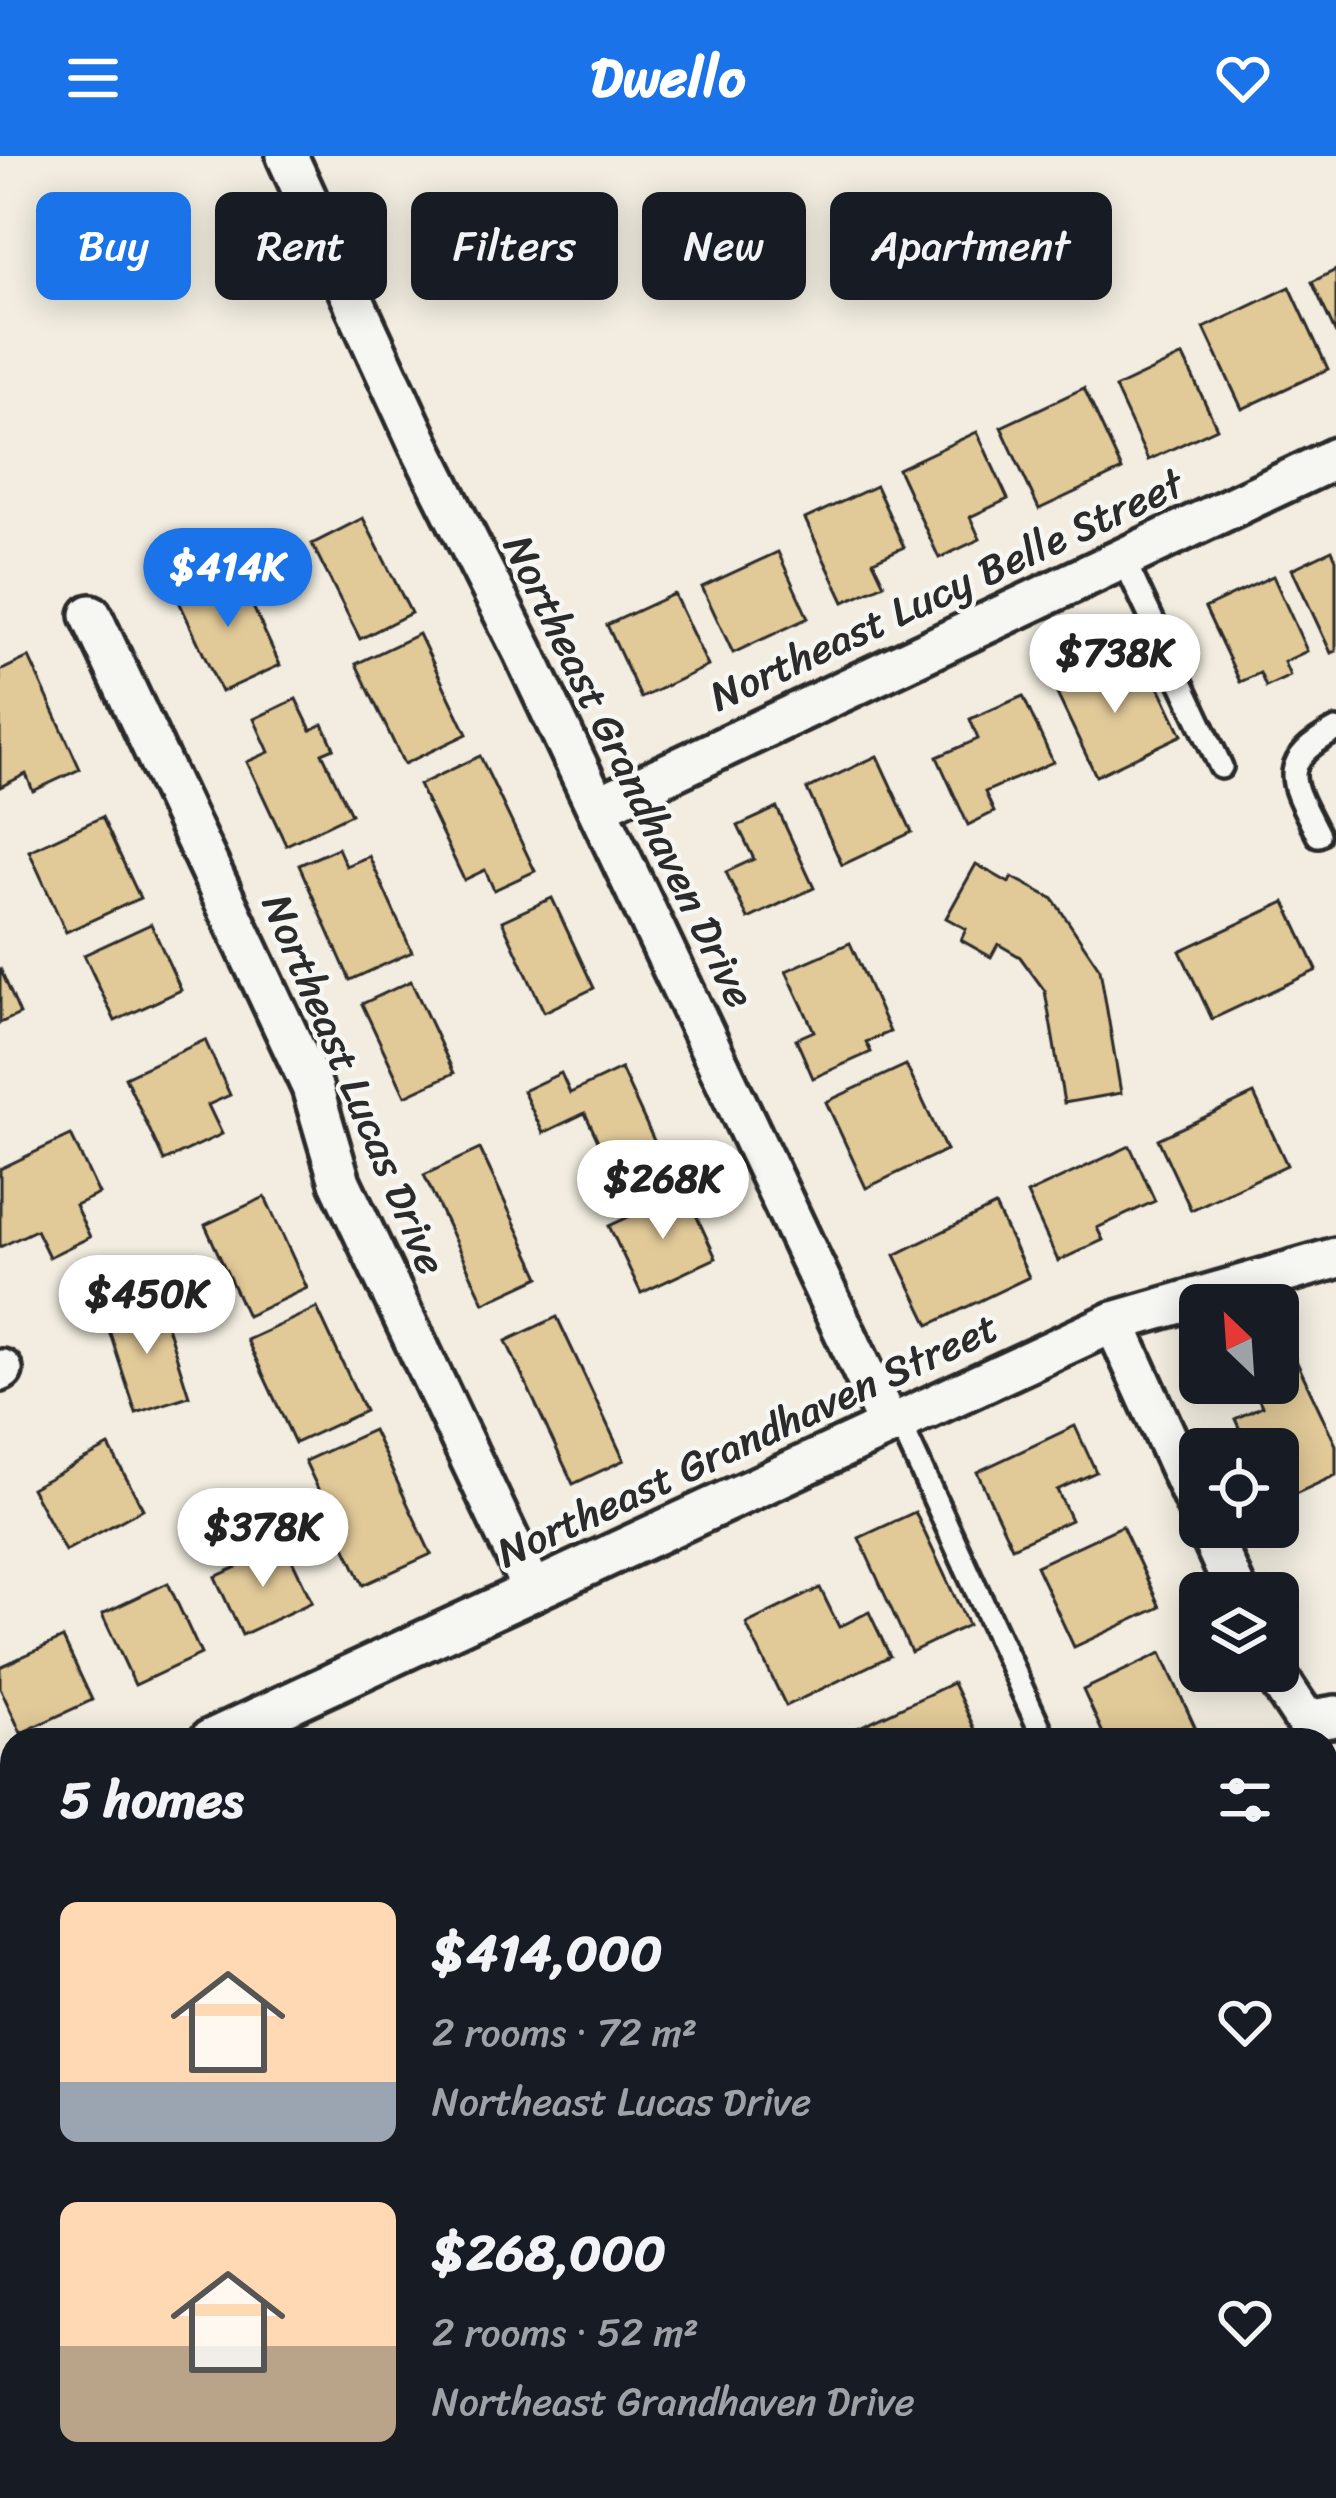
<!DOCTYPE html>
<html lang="en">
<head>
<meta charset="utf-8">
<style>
  body { margin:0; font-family:Sriracha,sans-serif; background:#242831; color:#f1f3f6; height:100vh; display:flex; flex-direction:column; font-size:45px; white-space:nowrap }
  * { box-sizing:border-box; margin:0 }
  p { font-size:39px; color:#9ea1a6 }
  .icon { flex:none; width:66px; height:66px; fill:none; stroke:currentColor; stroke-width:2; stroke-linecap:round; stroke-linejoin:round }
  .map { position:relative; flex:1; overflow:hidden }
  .details { position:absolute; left:0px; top:1572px; width:1338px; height:771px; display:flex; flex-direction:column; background:#171b24; border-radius:36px 36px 0 0; box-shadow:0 6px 30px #0003 }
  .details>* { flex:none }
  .banner { position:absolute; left:36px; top:36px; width:1266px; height:108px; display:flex; gap:24px }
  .needle { width:78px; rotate:335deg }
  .controls { position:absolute; left:1179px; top:1128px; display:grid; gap:24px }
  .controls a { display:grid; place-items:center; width:120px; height:120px; border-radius:18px; background:#171b24; box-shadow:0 6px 30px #0003; font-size:60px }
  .price { position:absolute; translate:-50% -102px; padding:0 27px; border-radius:42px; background:#fff; color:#222; font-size:39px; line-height:78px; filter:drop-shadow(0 3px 6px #0008) }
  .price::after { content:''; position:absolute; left:50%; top:72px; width:36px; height:27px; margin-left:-18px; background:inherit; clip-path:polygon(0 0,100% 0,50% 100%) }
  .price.on { background:#1a73e8; color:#fff }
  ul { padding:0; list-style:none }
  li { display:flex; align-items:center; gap:36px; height:300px; padding:0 60px }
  li span { display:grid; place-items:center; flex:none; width:336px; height:240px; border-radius:18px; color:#555 }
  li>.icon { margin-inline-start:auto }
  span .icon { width:144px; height:144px; fill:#fffc; stroke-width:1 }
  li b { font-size:51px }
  h2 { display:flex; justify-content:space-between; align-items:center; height:144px; padding:0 60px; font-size:51px }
  .pill { padding:0 42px; border-radius:18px; background:#171b24; box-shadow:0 6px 30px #0003; font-size:42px; line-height:108px }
  .pill.on { background:#1a73e8; color:#fff }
  header { display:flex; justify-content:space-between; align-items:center; height:156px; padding:0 60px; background:#1a73e8; color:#fff; font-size:54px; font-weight:700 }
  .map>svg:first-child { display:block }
</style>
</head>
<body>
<header><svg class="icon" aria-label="menu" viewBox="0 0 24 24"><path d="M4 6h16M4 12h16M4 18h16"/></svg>Dwello<svg class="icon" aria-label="heart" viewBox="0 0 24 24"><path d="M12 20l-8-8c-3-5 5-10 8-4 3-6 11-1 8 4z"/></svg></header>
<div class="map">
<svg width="1336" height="2342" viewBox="0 0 1336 2342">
  <rect width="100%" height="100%" fill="#f2ede0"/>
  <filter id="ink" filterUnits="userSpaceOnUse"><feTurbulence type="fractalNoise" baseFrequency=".00833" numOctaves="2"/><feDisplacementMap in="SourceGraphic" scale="24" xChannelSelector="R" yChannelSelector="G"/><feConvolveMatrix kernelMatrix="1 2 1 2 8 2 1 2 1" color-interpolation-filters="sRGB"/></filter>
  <g filter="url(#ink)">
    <g fill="#e1c998" stroke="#2b2b2b" stroke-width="3">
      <polygon points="1336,114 1336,178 1312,126"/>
      <polygon points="1290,131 1328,213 1242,253 1204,172"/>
      <polygon points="1183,200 1217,272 1148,304 1115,232"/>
      <polygon points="1084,232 1122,314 1039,353 1001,271"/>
      <polygon points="977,276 1008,343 970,361 980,383 939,402 898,313"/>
      <polygon points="876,330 904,391 873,405 884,428 844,446 805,363"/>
      <polygon points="363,362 411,457 360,483 312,388"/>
      <polygon points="1332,394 1336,403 1336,495 1331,497 1292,413"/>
      <polygon points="778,396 808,462 733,497 702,431"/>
      <polygon points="235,412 280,509 221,536 176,439"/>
      <polygon points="1273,420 1307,495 1284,506 1290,520 1266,531 1260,517 1240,526 1205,452"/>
      <polygon points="674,438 708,510 641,542 607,469"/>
      <polygon points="419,478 467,578 404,608 356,508"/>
      <polygon points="29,501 80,613 33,635 26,618 0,631 0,515"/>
      <polygon points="1090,504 1105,536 1151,514 1182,579 1096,620 1050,523"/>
      <polygon points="1023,540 1053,606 985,636 994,656 968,669 937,601 978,583 970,563"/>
      <polygon points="296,543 311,574 323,568 334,592 322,597 351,658 286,689 247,606 269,596 254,563"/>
      <polygon points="480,600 535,715 494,734 485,714 464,724 419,629"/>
      <polygon points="877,600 912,676 842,709 807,633"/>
      <polygon points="777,652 814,732 748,763 726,716 754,703 738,670"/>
      <polygon points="102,661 140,742 66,776 29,695"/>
      <polygon points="338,692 346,710 369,700 412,796 350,824 299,709"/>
      <polygon points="976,708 1009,727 1012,721 1053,743 1100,813 1121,937 1064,947 1045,835 1020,801 998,788 991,801 961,784 966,773 946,762"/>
      <polygon points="552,742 594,832 544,856 502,765"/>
      <polygon points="1285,746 1317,814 1212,863 1180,795"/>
      <polygon points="151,768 181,834 115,865 84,799"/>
      <polygon points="850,787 890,876 866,886 871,896 813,922 796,883 814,875 786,815"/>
      <polygon points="0,812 20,858 0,867"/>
      <polygon points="411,825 454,917 405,940 362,848"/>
      <polygon points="205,884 230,939 208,949 222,978 164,1005 125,921"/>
      <polygon points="906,909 946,994 866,1032 826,946"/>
      <polygon points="621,913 662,1002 616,1024 585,957 543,977 523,935 561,917 570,937"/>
      <polygon points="1254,938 1287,1009 1191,1054 1158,983"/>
      <polygon points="71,979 99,1038 75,1049 90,1081 49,1101 36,1074 0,1091 0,1013"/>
      <polygon points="1130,990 1155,1045 1097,1072 1103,1084 1058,1105 1027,1038"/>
      <polygon points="480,993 540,1121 484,1147 424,1019"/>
      <polygon points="685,1035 716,1102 641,1137 609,1070"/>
      <polygon points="265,1041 307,1132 247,1160 205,1069"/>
      <polygon points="995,1050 1029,1121 929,1169 895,1099"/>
      <polygon points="159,1145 189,1240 136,1257 105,1162"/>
      <polygon points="317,1152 365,1255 295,1287 247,1184"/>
      <polygon points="557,1161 624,1304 573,1328 506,1185"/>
      <polygon points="1293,1198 1336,1289 1336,1319 1278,1346 1278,1293 1249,1293 1235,1263 1262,1250 1251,1227 1278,1227 1278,1205"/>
      <polygon points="1075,1270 1096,1316 1057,1334 1071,1364 1012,1391 977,1316"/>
      <polygon points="373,1274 431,1398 363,1429 305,1305"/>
      <polygon points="109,1290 143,1353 65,1395 31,1332"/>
      <polygon points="915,1356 968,1469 911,1496 859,1382"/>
      <polygon points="1122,1370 1160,1451 1074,1491 1036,1410"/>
      <polygon points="285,1389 312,1446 242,1479 215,1421"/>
      <polygon points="168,1427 201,1498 135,1529 102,1458"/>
      <polygon points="820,1432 839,1471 869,1456 890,1500 786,1550 746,1468"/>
      <polygon points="63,1482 92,1544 21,1577 0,1532 0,1511"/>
      <polygon points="1161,1497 1201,1584 1106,1584 1083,1534"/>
      <polygon points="953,1527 980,1584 848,1584 845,1578"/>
      <polygon points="1336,1698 1336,1776 1326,1781 1326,1703"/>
      <polygon points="12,1786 12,1829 0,1804 0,1792"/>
      <polygon points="0,1915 12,1940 12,1948 0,1953"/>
      <polygon points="1336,1969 1336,2071 1330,2074 1326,2066 1326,1973"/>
      <polygon points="1336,2257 1336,2342 1294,2342 1289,2331 1326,2331 1326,2262"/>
      <polygon points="153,2331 210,2331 212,2334 194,2342 158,2342"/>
      <polygon points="611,2331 792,2331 797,2342 617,2342"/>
    </g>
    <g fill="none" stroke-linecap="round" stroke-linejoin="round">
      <g stroke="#2b2b2b" stroke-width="30">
        <g id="service">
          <polyline points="1123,402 1221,611"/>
          <path d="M1318 679C1292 627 1274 607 1336 574"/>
          <polyline points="899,1265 1045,1584"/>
          <polyline points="0,2001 12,1995"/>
          <polyline points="832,2331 837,2342"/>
        </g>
      </g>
      <g stroke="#2b2b2b" stroke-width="48">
        <g id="minor">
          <polyline points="287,0 420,290 523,495 889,1270"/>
          <polyline points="91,459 312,931 340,1026 533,1435"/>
          <polyline points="597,651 1336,302"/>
          <polyline points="1114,1166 1200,1356"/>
          <polyline points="0,1215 2,1214"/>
          <polyline points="1207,1371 1237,1437"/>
          <polyline points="1273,1515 1306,1565 1336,1560"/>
          <polyline points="210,1584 1114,1166 1336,1102"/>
          <polyline points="0,1681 12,1675"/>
          <polyline points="1326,2167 1336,2162"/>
          <polyline points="0,2320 10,2342"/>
          <polyline points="1005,2342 1025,2331"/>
        </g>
      </g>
      <use href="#service" stroke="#f6f6f2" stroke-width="21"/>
      <use href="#minor" stroke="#f6f6f2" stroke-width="39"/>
    </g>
  </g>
  <g text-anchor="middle" stroke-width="9" stroke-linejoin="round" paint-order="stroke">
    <g font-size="42" fill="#2b2b2b" stroke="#f6f6f2">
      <text transform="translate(946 433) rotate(-25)" y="15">Northeast Lucy Belle Street</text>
      <text transform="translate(630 615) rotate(64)" y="15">Northeast Grandhaven Drive</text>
      <text transform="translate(355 928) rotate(67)" y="15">Northeast Lucas Drive</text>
      <text transform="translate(747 1283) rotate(-25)" y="15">Northeast Grandhaven Street</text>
    </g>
  </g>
</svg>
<div class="controls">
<a><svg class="needle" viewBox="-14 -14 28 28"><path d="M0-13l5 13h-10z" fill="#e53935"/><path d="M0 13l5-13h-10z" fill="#9ea1a6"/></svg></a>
<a><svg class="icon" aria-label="locate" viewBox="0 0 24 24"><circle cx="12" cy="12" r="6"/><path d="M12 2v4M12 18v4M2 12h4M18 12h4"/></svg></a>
<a><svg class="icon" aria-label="layers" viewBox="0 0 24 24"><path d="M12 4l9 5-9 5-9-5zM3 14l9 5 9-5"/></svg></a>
</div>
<b class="price on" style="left:228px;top:474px">$414K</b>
<b class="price" style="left:1115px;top:560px">$738K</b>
<b class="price" style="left:663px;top:1086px">$268K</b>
<b class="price" style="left:147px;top:1201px">$450K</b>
<b class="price" style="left:263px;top:1434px">$378K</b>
<div class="banner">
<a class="pill on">Buy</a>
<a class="pill">Rent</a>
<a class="pill">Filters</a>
<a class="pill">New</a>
<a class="pill">Apartment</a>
</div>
<section class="details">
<h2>5 homes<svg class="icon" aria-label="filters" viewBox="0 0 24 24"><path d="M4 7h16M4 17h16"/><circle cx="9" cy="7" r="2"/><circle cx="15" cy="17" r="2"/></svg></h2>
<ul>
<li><span style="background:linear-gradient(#ffd9b3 75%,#9aa5b1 0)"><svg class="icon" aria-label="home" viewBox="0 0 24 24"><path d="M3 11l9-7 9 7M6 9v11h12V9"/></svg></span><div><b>$414,000</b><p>2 rooms · 72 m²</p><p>Northeast Lucas Drive</p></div><svg class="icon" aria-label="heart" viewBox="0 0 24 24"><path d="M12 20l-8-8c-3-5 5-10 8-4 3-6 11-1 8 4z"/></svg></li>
<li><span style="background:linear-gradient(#ffd9b3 60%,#b9a48a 0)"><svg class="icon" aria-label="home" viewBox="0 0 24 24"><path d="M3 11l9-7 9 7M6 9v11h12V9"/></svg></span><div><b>$268,000</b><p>2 rooms · 52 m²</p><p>Northeast Grandhaven Drive</p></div><svg class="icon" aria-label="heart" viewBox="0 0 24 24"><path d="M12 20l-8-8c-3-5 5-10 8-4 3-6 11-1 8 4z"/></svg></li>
</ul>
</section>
</div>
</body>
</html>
